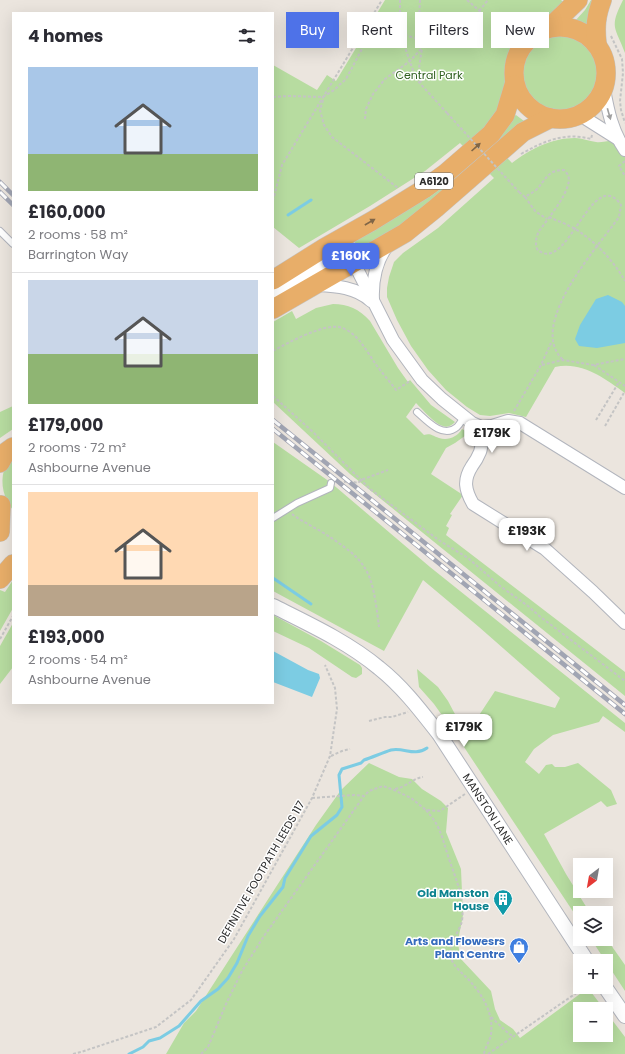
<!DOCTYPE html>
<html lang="en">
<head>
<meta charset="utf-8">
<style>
  body { margin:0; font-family:Poppins,sans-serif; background:#f7f7f7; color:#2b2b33; height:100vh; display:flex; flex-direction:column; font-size:15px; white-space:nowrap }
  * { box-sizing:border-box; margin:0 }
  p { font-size:13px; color:#7c7c81 }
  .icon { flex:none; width:22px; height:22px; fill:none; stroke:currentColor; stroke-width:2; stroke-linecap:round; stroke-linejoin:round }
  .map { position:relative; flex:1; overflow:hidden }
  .details { position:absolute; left:12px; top:12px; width:262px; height:692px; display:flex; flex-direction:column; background:#fff; border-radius:0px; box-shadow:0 4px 16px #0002 }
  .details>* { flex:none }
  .banner { position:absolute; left:286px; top:12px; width:279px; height:36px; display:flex; gap:8px }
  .needle { width:26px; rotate:211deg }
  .controls { position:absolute; left:573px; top:858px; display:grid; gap:8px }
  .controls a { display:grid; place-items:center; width:40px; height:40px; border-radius:0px; background:#fff; box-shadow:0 4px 16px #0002; font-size:20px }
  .price { position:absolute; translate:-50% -34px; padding:0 9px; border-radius:8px; background:#fff; color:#222; font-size:13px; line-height:26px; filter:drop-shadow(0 1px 2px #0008) }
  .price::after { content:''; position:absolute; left:50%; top:24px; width:12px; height:9px; margin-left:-6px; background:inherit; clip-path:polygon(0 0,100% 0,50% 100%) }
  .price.active { background:#4e72e8; color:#fff }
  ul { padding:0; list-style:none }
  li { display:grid; align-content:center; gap:8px; height:212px; padding:0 16px }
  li+li { border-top:1px solid #e1e1e2 }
  li span { display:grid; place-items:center; height:124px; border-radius:0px; color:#555 }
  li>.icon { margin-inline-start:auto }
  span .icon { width:72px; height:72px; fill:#fffc; stroke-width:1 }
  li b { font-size:17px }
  h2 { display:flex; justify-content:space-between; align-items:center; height:48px; padding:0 16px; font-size:17px }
  .tag { padding:0 14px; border-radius:0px; background:#fff; box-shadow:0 4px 16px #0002; font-size:14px; line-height:36px }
  .tag.active { background:#4e72e8; color:#fff }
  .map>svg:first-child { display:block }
</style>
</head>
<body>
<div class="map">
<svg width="625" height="1054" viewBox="0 0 625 1054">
  <rect width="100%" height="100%" fill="#ebe5de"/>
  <g fill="#b7dca0">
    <path d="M385 0H561L566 4C559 9 552 16 544 21 536 26 527 29 521 36 500 59 509 89 514 116L516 115 524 121 496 146 512 163C530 149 552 138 575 138 582 138 589 141 596 142 603 143 611 140 618 139L625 150V393C604 378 582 361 555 367L526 417 509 413 490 416 480 415 467 407 446 390 428 370 411 346 397 320 387 297V288L389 277 394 262 403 253 438 228 494 178 479 163 400 226 359 252C355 247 354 244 356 238L431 196 447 184 476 160 460 143 425 171 370 206 299 248 273 227V65L317 90 327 75 336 81Z"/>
    <polygon points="591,0 598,0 590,27 575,21 585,10"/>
    <path d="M623 0H625V53C615 26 609 28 623 0Z"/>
    <circle cx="560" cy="72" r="40"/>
    <path d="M333 304C348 304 359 309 370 321L398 368 408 382 410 380 431 405 455 422C452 425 448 428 443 426 435 424 422 409 416 403L406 417 424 435C431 433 432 436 439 438 448 441 457 437 462 429L469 433 455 443 446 448 431 474 463 495 450 514 452 515 446 526 449 528 446 535 625 672V696L350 474 273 402V322L292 311 296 319 316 308Z"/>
    <polygon points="13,406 13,429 0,438 0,412"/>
    <polygon points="273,442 330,482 430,567 625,723 625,732 603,716 599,722 553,735 534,749 525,762 539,774 546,765 552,764 555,767 565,767 578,763 611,790 617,804 607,807 601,801 544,834 566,874 590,913 580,913 580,922 456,735 434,704 419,687 417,669 438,687 448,701 466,735 495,691 555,708 560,698 479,627 423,580 384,651 273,591"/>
    <path d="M13 456V510C4 499 0 484 4 470 6 465 10 460 13 456Z"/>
    <polygon points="13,580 13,608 0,631 0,590 5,592"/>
    <polygon points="273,615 321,641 360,665 362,668 362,674 356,678 352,677 309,648 273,631"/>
    <polygon points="13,623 13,667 0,684 0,646"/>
    <polygon points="369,763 399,777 412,779 422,789 441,801 448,808 446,832 461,869 463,915 458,941 460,958 491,991 495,1009 500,1020 513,1029 520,1038 588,988 604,1009 580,1009 580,1035 606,1035 606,1012 625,1037 625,1054 166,1054 184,1023 196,1011 316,825 341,790"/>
    <polygon points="606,938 625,965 625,991 591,939 606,939"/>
  </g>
  <g fill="#7ccce3">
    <polygon points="608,295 622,302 625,306 625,343 597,348 579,346 575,339 580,325 596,299"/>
    <polygon points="273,651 308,670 319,674 320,678 312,697 273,682"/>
  </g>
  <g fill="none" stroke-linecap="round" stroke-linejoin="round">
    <g stroke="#7ccce3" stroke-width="3">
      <polyline points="288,215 311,200"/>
      <polyline points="273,578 311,604"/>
      <path d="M129 1054 143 1047 149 1041 160 1038 179 1026 201 1001 218 989 228 978 237 963 248 936 260 916 283 887 285 878 311 836 337 815 342 807 339 775 342 769 361 763 364 760C373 757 382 753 391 750 404 747 414 757 427 748"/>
    </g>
    <g stroke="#b2b5bd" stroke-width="8">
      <g id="service">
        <polyline points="0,231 13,244"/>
        <path d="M417 412C427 421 443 439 457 427 460 424 462 420 464 417"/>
        <polyline points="273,518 297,503 330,488 331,483"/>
      </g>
    </g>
    <g stroke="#b2b5bd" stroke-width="14">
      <g id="minor">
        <path d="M604 89C608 111 612 131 625 150"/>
        <polyline points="580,115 618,139"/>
        <polyline points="343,237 351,257 393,340 422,380 442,399 472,423 481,427 492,426 508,421 520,423 625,488"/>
        <path d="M317 285C336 286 356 287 371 301"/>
        <polyline points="273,294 334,258 351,257"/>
        <path d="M373 300C372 281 376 259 389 244"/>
        <path d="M481 427C481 436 483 444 480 452 478 457 475 462 472 466 463 480 465 490 473 504L545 549 593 592 625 623"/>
      </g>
    </g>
    <g stroke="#b2b5bd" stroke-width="16">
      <g id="tertiary">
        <path d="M273 606C309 624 348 642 379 668 403 687 421 711 439 734L587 961"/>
        <polyline points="605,987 625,1016"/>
      </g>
    </g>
    <g stroke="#c4c4c4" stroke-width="20">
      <g id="trunk">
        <polyline points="551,26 578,0"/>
        <circle cx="560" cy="73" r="46"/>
        <path d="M597 44C595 27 596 16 602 0"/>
        <polyline points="273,280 324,248 372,221 424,189 446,173 491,134 505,115 514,85"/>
        <polyline points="273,309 405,233 436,208 523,132 551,118"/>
        <polyline points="0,463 6,452 13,447"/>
        <polyline points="0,532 1,505"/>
        <polyline points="0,579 13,564"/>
      </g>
    </g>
    <g stroke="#c4c4c4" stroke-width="2" stroke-dasharray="3 2" stroke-linecap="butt">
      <polyline points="400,0 400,33 416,79 447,113"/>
      <polyline points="420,0 419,20 422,48 419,68 421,83"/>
      <polyline points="467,0 483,14"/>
      <polyline points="479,11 488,0"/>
      <polyline points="611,36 622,59 623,73 620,101 621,110 625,123"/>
      <polyline points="273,97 288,96 323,97 334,90 346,79 362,49 374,34 385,29 400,33 432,44 446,46 472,45"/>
      <polyline points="323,100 320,110 324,125 332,137 398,188"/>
      <polyline points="365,119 366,109 373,94 385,79 410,61 432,37"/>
      <path d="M521 154C544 141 565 132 591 139L592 135"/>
      <polyline points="625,161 619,166 625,176"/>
      <path d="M519 192 525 197C528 195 532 193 536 190 546 180 547 170 564 170 565 172 567 173 568 175 574 188 547 220 539 231 536 237 535 243 537 249 567 278 592 163 621 205L619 217C598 247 526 325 563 360"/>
      <polyline points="525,197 535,211 547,219"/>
      <polyline points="273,201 282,165 382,0"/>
      <path d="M549 217C557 221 567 224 575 229 595 241 613 260 625 281"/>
      <path d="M273 351C287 343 323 324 339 327 357 331 367 352 377 366 383 374 390 382 396 390L410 381"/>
      <polyline points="542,365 563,360 593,365 625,359"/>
      <polyline points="594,365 625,386"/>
      <polyline points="273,396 313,432 370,489 440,541 468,558 500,586 528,606 538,615 625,681"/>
      <polyline points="514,411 541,365 551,343"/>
      <polyline points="596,420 619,382"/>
      <polyline points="605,426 625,391"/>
      <polyline points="339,483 349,481 358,483 361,480 388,470"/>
      <path d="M292 514C301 521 312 526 322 532 370 562 372 571 379 627"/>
      <polyline points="0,639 13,616"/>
      <polyline points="369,721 385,717 392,717 408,712"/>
      <polyline points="331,756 342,751 350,749"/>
      <path d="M395 789C407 787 413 778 423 777"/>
      <polyline points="312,798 354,795 364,796 369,791 383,786 394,790 411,798 426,810 440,811 465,794"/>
      <path d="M426 810C440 825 442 837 448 856 455 877 465 898 462 921 459 933 447 945 451 958 454 967 462 973 468 979 482 994 494 1013 491 1034 490 1041 485 1047 484 1054"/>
      <polyline points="491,1017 509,1034 514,1036"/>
      <polyline points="73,1054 81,1052 156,1027 191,1000 234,939 312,798 330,756 337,709 335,688 325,665"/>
      <polyline points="201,1054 208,1047 226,1004 242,971 264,936 364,796"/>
      <polyline points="488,1054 585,987"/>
    </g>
    <use href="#service" stroke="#fff" stroke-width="6"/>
    <use href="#minor" stroke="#fff" stroke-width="12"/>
    <use href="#tertiary" stroke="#fff" stroke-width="14"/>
    <use href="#trunk" stroke="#e8ae69" stroke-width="19"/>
    <g stroke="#a1a5b3" stroke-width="4.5">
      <g id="rail">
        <polyline points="0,182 13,195"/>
        <polyline points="0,192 13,205"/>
        <polyline points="273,420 625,705"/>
        <polyline points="273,429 625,714"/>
      </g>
    </g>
    <use href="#rail" stroke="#fff" stroke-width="3" stroke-dasharray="9" stroke-linecap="butt"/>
    <polyline stroke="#c4c4c4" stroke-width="2" stroke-dasharray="3 2" stroke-linecap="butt" points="447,113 519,192"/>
  </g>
  <defs><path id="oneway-solid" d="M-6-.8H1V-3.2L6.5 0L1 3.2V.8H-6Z"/></defs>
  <use fill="#a0a0a0" href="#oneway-solid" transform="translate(609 114) rotate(74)"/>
  <g fill="#806647">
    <use href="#oneway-solid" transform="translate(476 147) rotate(-42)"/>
    <use href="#oneway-solid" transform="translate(370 222) rotate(-30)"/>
  </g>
  <defs>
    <g id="building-pin" transform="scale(1)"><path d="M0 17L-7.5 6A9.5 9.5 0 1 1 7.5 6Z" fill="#0f9aa8" stroke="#fff"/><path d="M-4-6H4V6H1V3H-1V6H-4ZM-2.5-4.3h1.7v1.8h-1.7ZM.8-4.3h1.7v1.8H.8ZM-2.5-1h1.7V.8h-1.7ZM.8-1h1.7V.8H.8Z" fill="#fff"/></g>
    <g id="shop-pin" transform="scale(1)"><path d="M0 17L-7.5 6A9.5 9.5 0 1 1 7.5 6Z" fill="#3f7fe0" stroke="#fff"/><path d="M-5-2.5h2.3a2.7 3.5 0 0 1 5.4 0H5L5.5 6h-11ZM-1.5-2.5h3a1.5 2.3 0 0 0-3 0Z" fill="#fff"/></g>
  </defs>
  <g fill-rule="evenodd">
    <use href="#building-pin" x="503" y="899"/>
    <use href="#shop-pin" x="519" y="947"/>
  </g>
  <g text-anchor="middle" stroke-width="3" stroke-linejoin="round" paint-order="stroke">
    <rect fill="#fff" stroke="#6b6b6b" stroke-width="1" x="415" y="173" width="38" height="16" rx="3"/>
    <g font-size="10" font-weight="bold" fill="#2b2b2b">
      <text x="434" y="185">A6120</text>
    </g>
    <g font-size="11" fill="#316121" stroke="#fff">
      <text x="429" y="79">Central Park</text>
    </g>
    <g font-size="11" fill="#2b2b2b" stroke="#fff">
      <text transform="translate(488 809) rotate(57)" y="4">MANSTON LANE</text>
      <text transform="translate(261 872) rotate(-60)" y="4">DEFINITIVE FOOTPATH LEEDS 117</text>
    </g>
    <g font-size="11" font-weight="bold" fill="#0d838f" stroke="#fff" text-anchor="end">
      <text x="489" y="897">Old Manston<tspan x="489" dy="13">House</tspan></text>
    </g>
    <g font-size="11" font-weight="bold" fill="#366cbe" stroke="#fff" text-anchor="end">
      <text x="505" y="945">Arts and Flowesrs<tspan x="505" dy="13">Plant Centre</tspan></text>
    </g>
  </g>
</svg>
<div class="controls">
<a><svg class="needle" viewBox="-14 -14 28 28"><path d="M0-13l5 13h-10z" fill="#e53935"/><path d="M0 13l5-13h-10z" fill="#7c7c81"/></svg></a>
<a><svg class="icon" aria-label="layers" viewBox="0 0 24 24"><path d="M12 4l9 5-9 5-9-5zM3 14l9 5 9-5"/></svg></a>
<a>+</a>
<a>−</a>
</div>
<b class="price active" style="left:351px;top:277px">£160K</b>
<b class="price" style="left:492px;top:454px">£179K</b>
<b class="price" style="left:527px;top:552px">£193K</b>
<b class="price" style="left:464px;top:748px">£179K</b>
<div class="banner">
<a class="tag active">Buy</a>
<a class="tag">Rent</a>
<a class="tag">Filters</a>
<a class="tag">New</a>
</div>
<section class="details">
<h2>4 homes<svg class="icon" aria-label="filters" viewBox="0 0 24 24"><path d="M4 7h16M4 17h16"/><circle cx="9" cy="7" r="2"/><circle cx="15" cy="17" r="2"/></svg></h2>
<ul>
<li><span style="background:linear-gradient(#a9c7e8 70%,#8fb573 0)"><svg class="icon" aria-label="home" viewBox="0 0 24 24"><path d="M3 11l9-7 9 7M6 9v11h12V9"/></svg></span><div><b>£160,000</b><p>2 rooms · 58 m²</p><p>Barrington Way</p></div></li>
<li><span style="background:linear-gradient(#c9d6e8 60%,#8fb573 0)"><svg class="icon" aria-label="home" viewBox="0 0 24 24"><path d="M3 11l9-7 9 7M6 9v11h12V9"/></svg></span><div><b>£179,000</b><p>2 rooms · 72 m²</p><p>Ashbourne Avenue</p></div></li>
<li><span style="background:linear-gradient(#ffd9b3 75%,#b9a48a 0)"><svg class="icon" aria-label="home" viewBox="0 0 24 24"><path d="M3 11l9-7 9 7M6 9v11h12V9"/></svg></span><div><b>£193,000</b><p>2 rooms · 54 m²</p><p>Ashbourne Avenue</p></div></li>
</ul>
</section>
</div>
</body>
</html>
